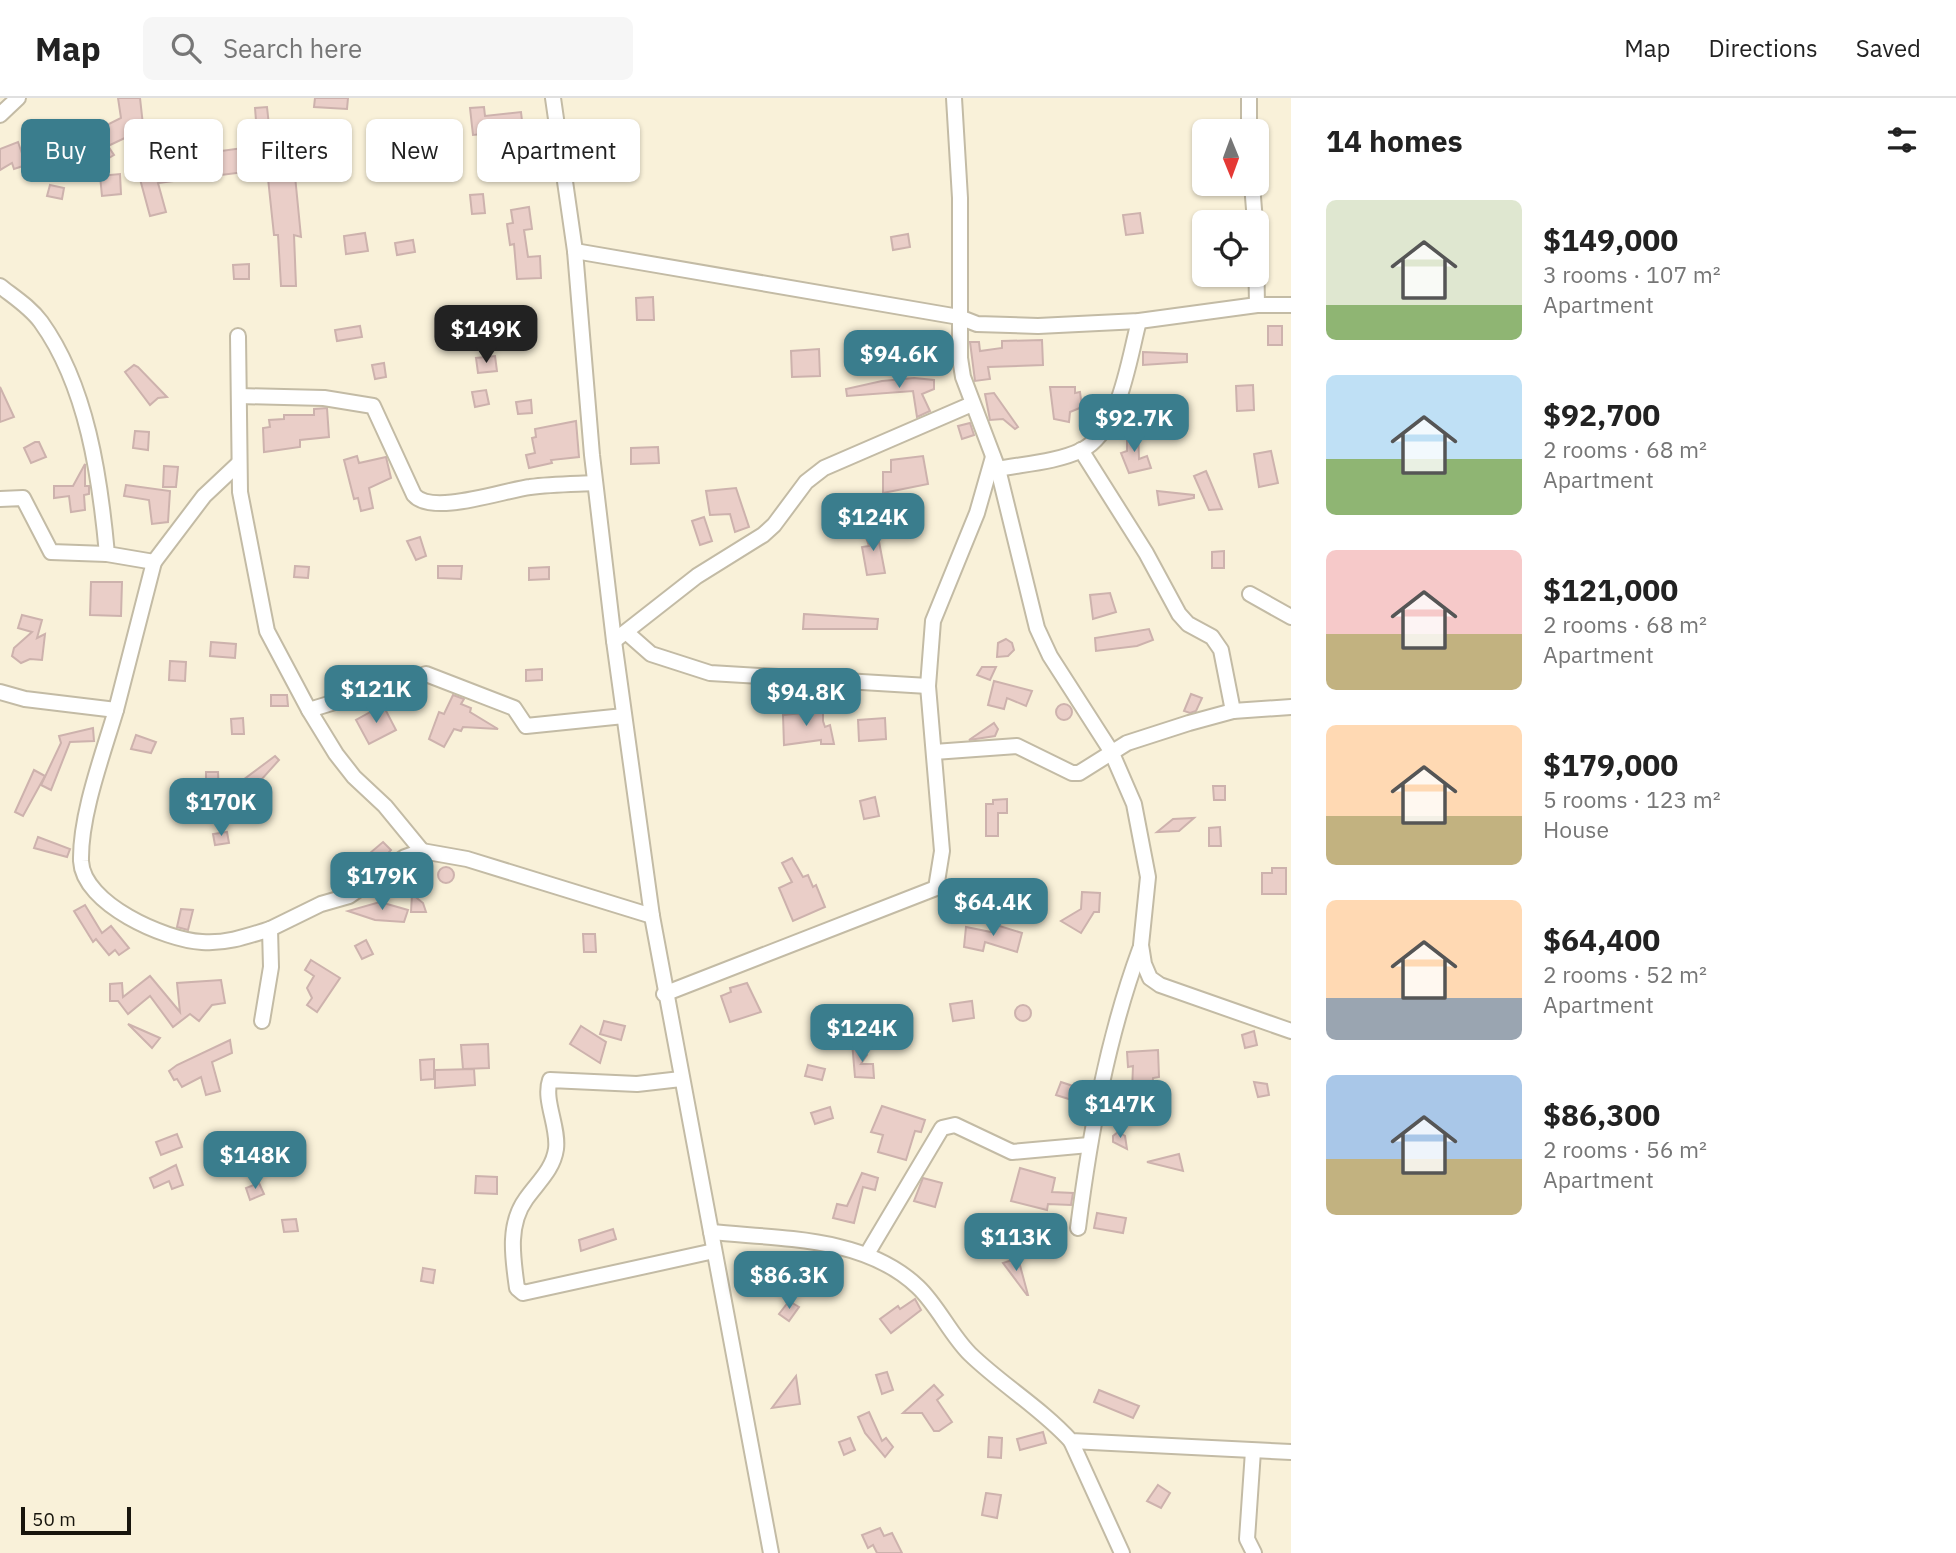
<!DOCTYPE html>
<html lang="en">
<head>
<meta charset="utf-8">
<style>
  body { margin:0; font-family:"IBM Plex Sans",sans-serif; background:#f6f6f6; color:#222; height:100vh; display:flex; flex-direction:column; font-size:26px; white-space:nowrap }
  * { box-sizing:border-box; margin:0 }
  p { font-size:23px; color:#767676 }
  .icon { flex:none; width:38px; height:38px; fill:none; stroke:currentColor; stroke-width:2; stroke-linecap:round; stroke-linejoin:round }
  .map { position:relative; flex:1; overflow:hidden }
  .sheet { display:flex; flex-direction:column; background:#fff; width:665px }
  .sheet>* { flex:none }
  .banner { position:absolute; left:21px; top:21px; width:665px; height:63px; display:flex; gap:14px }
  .needle { width:46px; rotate:179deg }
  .fabs { position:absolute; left:1192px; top:21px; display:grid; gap:14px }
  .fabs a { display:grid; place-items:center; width:77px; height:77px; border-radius:10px; background:#fff; box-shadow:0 2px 5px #0004; font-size:35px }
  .scale { position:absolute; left:21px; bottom:18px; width:110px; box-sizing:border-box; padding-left:7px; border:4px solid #18150d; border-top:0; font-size:19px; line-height:24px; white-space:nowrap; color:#18150d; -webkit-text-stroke:5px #f9f1d9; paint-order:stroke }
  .price { position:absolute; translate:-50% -60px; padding:0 16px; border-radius:14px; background:#3a7d8d; color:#fff; font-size:23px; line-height:46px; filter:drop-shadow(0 2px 4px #0008) }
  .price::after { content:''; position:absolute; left:50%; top:42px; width:21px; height:16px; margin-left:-10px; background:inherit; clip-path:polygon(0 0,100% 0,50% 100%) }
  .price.on { background:#222; color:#fff }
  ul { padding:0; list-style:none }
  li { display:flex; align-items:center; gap:21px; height:175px; padding:0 35px }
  li span { display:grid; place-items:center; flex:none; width:196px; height:140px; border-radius:10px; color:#555 }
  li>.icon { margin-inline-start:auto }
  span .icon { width:84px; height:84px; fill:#fffc; stroke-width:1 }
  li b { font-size:30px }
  h2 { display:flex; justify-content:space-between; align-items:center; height:84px; padding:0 35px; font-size:30px }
  .tag { padding:0 24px; border-radius:10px; background:#fff; box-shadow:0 2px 5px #0004; font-size:24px; line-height:63px }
  .tag.on { background:#3a7d8d; color:#fff }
  header { display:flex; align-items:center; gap:42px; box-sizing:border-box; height:98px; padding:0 35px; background:#fff; border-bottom:2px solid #e0e0e0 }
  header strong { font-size:33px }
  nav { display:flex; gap:38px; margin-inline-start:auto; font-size:24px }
  .search { width:490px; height:63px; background:#f6f6f6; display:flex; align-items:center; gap:18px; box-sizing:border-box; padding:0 24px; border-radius:10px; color:#767676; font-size:26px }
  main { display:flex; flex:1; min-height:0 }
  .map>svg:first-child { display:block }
</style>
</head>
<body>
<header>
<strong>Map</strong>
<div class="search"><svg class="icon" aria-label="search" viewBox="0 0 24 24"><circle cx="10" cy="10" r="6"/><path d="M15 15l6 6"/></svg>Search here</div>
<nav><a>Map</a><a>Directions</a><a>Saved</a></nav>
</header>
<main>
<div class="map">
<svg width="1291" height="1455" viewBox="0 0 1291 1455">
  <rect width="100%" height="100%" fill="#f9f1d9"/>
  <g fill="#eacec8" stroke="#cdb2ad" stroke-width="2">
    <polygon points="118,0 140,0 144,36 131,37 108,48 114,57 73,81 66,62 92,53 85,38 121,20"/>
    <polygon points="315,0 348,0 347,11 314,9"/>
    <polygon points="267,9 271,46 287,44 291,79 295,78 301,139 294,137 296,188 281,188 278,137 274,137 267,71 158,85 166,114 150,118 140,81 150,79 147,63 258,48 255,10"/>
    <polygon points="484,9 485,18 521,14 525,49 494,52 492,35 473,37 470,10"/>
    <polygon points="18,44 26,67 14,71 12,65 0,72 0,51"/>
    <polygon points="120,76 121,96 102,98 100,78"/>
    <polygon points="50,87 64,90 62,101 47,98"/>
    <polygon points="483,96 485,115 472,116 470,97"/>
    <polygon points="529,109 532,131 524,132 528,159 540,158 541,180 517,181 514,146 510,147 507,126 513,125 511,112"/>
    <polygon points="1140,115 1143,135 1126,137 1123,117"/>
    <polygon points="365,135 368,153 346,156 344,138"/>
    <polygon points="908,136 910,149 893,152 891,139"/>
    <polygon points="413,142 415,154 397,157 395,145"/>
    <polygon points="249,166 249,181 234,181 233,167"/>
    <polygon points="653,199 654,222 637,222 636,200"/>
    <polygon points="360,228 362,239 337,243 335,232"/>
    <rect x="1268" y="228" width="14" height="19"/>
    <polygon points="1042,242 1043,267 988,269 990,281 975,283 970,244 979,244 980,253 1002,250 1002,243"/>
    <polygon points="932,245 938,271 923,275 914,246"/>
    <polygon points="819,251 820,278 792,279 791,253"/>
    <polygon points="1143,254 1187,256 1187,264 1143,267"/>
    <polygon points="495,258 497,273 478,275 476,260"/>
    <polygon points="384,265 386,279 375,281 372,267"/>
    <polygon points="134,267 138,269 167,299 158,300 150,307 125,274"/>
    <polygon points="914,280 934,282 934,291 922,296 930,313 917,319 913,293 847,298 846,291 882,283"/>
    <polygon points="1253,287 1254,312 1237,313 1236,288"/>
    <polygon points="0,289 14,319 0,324"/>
    <polygon points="1050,289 1075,289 1075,295 1080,294 1082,309 1070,314 1069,324 1054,321"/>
    <polygon points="486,292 489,306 475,309 472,294"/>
    <polygon points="994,295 1018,329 1015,331 1003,321 990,322 985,296"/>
    <polygon points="531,302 532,315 518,316 516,304"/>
    <polygon points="327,310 329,339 300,342 300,349 264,354 263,330 270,329 269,322 284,321 284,317 314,317 314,311"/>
    <polygon points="576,323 579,359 551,362 552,365 529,370 526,357 535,355 532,340 536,339 535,331"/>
    <polygon points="970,325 974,337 962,341 958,328"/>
    <polygon points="1138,332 1139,361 1147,358 1151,370 1129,375 1121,355 1127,353 1127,333"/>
    <polygon points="135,333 149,334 148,352 133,350"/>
    <polygon points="35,344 39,344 46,359 31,365 24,350"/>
    <polygon points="658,349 659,365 631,366 631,350"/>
    <polygon points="1271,353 1278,385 1259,389 1254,356"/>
    <polygon points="357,358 359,365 386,359 391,380 369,390 373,410 361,413 358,400 354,401 344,362"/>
    <polygon points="923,358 928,386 883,395 883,374 891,374 891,362"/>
    <polygon points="85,366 85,388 89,388 89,396 84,397 85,412 71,414 69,398 54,400 54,388 73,388"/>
    <polygon points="164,368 178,369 176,389 163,389"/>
    <polygon points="1206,373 1222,411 1209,412 1194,378"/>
    <polygon points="126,387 170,393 168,424 152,426 149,402 124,398"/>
    <polygon points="736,390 749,429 735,434 730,416 710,417 706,393"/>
    <polygon points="1157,393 1194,397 1194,400 1159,407"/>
    <polygon points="704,419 712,443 700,447 692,423"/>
    <polygon points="876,428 885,475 867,477 862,449 869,448 863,431"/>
    <polygon points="420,439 426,458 416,462 407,443"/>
    <polygon points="1224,453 1224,470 1212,470 1212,454"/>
    <polygon points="295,468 309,469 308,480 294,479"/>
    <polygon points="438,468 462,468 461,481 438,480"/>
    <polygon points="549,469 549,481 529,482 529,470"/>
    <polygon points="91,484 122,484 121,518 90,517"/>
    <polygon points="1110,495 1116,514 1093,521 1090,497"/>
    <polygon points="804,516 878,521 877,531 803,531"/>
    <polygon points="22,517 42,522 37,540 45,536 42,562 30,561 21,565 12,558 14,550 32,534 18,530"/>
    <polygon points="1149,531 1153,542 1137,548 1096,553 1095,540"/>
    <polygon points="1006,541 1012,545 1014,552 1008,558 997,559 998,545"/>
    <polygon points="211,544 236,546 235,560 210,558"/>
    <polygon points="170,563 186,564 185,583 169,582"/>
    <polygon points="982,569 996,569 990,582 977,577"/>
    <polygon points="542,571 542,582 526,583 526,572"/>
    <polygon points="994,583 1032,593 1026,608 1007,600 1004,611 988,607"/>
    <polygon points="1191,596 1202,600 1196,613 1190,615 1184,613"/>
    <polygon points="271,597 287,597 288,608 271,608"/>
    <polygon points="453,597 464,601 461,606 471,610 470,614 498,631 463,629 461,633 454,631 444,649 429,641 439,614 444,616"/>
    <circle cx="1064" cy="614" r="8"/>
    <polygon points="383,607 396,632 369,646 356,622"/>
    <polygon points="812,611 823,611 823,623 825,629 830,627 834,646 821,646 821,642 784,647 783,617 812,614"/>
    <polygon points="243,620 244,636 232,636 231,621"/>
    <polygon points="885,620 886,641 859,643 858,622"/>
    <polygon points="994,625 998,631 995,638 969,642"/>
    <polygon points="93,630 94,643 70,644 51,692 41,687 61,645 59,638"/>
    <polygon points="136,637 156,644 151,655 131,651"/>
    <polygon points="275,658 279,662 251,693 243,682"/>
    <polygon points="34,672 45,678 23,718 15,714"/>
    <polygon points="206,674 218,674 219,698 191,699 191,685 206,685"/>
    <polygon points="1213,688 1225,688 1225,702 1214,702"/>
    <polygon points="875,699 879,718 864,721 860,703"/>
    <polygon points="1007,701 1007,715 998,715 998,738 986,738 986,706 993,706 993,702"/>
    <polygon points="1194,720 1179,733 1157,734 1173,721"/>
    <polygon points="1220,729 1221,748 1209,748 1209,730"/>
    <polygon points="227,734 229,745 215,747 213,736"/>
    <polygon points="38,739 70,751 67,759 34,750"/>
    <polygon points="383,744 391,752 379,765 370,755"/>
    <polygon points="792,760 803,779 808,777 813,789 816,787 825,809 793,823 779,790 792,784 782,765"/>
    <circle cx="446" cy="777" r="8"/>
    <polygon points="1272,770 1286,770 1286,796 1262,796 1262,775 1272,775"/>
    <polygon points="1082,794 1100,795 1099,814 1094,814 1081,835 1061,823 1081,811"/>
    <polygon points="412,796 423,805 426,814 411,814"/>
    <polygon points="380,804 408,812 404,824 375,822 348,813"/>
    <polygon points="85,807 102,835 111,828 129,850 119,857 115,852 109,857 96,841 93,844 74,813"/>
    <polygon points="181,811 193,812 188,832 177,829"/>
    <polygon points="993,826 1022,835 1017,854 985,844 983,853 964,849 966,829 991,834"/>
    <polygon points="583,836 595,836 596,854 584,854"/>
    <polygon points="366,842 373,856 362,861 355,848"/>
    <polygon points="311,862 340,880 317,914 307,907 312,900 307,890 314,878 305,872"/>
    <polygon points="150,878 180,914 177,885 221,882 225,905 212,907 199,923 190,916 173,929 150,898 128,916 118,903 110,903 110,886 122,885 123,899"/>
    <polygon points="747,885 761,914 730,924 721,898 731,894 730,890"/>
    <polygon points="972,903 974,920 953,923 950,906"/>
    <circle cx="1023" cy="915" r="8"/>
    <polygon points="604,923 625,928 621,942 600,936"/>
    <polygon points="128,926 160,940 152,950"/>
    <polygon points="581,928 606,944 600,965 570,946"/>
    <polygon points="1254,933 1257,947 1245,950 1242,937"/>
    <polygon points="230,942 232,955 212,964 220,993 206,997 201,979 182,989 177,981 174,982 169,973 177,967"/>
    <polygon points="852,944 867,957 861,966 873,966 874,980 855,979"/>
    <polygon points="488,946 489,970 463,971 461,947"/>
    <polygon points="1158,952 1159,979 1153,980 1152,994 1132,993 1133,968 1128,969 1127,954"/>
    <polygon points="434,961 434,981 421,982 420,962"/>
    <polygon points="808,967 825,971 822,982 805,978"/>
    <polygon points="474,971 475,987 435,990 435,972"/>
    <polygon points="1061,984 1076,989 1072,1002 1056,997"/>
    <polygon points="1254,984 1267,986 1269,997 1258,999"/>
    <polygon points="882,1008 925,1022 921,1034 915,1033 906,1062 878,1054 883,1037 871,1034"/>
    <polygon points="830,1009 833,1020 815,1026 811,1015"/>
    <polygon points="1118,1034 1125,1038 1127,1051 1113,1044 1113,1038"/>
    <polygon points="177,1036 182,1049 161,1057 156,1044"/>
    <polygon points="1179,1056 1183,1073 1147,1064"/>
    <polygon points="176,1067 183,1087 172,1091 169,1083 154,1090 150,1080"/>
    <polygon points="1020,1070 1055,1080 1052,1094 1073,1095 1071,1107 1048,1106 1047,1112 1011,1103"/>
    <polygon points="862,1075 878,1080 875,1092 863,1089 854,1125 833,1120 837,1106 847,1108"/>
    <polygon points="476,1078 497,1079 497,1096 475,1095"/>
    <polygon points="923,1080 942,1085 935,1109 914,1103"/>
    <polygon points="259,1085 264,1096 250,1102 246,1090"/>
    <polygon points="1097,1115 1126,1120 1123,1135 1094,1130"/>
    <polygon points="296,1121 298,1133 284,1134 282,1122"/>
    <polygon points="613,1131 616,1141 581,1153 579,1142"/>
    <polygon points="1018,1160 1028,1197 1027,1197 1003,1165"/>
    <polygon points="423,1170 435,1172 433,1185 421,1183"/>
    <polygon points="915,1201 921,1212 891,1235 880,1221 898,1208 900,1211"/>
    <polygon points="789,1203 799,1209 789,1223 779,1216"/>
    <polygon points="887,1274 893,1292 882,1296 876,1277"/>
    <polygon points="796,1278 800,1306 772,1310"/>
    <polygon points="934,1287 943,1297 937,1302 952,1324 939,1333 934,1333 922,1315 903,1315"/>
    <polygon points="1099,1292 1139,1308 1133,1320 1094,1304"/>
    <polygon points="869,1314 882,1343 886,1340 893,1349 885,1359 865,1335 858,1319"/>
    <polygon points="1043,1334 1046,1345 1020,1352 1017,1341"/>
    <polygon points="989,1339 1002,1340 1001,1360 988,1359"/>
    <polygon points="850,1340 855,1352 844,1357 839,1344"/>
    <polygon points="1158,1387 1170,1395 1161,1410 1147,1403"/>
    <polygon points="986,1395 1001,1397 997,1420 982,1417"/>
    <polygon points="880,1430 884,1438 892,1435 902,1455 877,1455 873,1447 868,1450 862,1437"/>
  </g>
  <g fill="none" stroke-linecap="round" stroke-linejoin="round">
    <g stroke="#c3bba5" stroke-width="18">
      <g id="street">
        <polyline points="553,0 575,153 592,357 614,543 652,818 771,1455"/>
        <polyline points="954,0 960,100 960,260 963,279 998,371 1037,530 1050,558 1111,653 1134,706 1148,779 1141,847 1144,866 1150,880 1160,887 1291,933"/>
        <polyline points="1249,0 1249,33"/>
        <polyline points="0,17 18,0"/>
        <polyline points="1252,86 1255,124"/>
        <polyline points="1256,147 1257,207"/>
        <polyline points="575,153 959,219 977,226 1038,228 1139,223 1257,207 1291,207"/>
        <path d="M0 188C14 199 30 209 41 224 87 288 100 379 107 456L154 464 116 612"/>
        <polyline points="238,238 240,394 267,533 309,612 336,656 354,679 385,708 422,753 405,759 349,798 321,806 270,831"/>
        <path d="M239 298 324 300 373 308 414 397C432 418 505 392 530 389 551 386 574 386 595 385"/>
        <polyline points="1081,352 1146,455 1179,516 1188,526 1212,539 1221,552 1233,613"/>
        <path d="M998 371C1024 366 1057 364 1082 352 1120 333 1129 260 1139 223"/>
        <polyline points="0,401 23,400 51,454 107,456"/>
        <polyline points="154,464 204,398 238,366"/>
        <polyline points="1250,496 1291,519"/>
        <polyline points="626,534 651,556 710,575 928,588"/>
        <polyline points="614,543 697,478 763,437 774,427 806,384 824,370 972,306"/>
        <path d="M0 594 25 601 116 612C103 656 80 717 81 763 83 806 165 842 202 844 226 846 248 838 270 831L271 869 262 923"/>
        <polyline points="309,612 426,576 514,610 526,628 624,618"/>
        <polyline points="934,654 1017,648 1072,675 1079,675 1127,645 1189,625 1233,613 1291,609"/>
        <polyline points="422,753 467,761 652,818"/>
        <polyline points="664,896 936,790 942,753 928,588 933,523 977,415 993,359"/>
        <path d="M681 981 637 986 550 982C543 1002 559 1029 556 1051 553 1072 537 1085 526 1101 507 1127 513 1161 517 1190L523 1195 714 1153"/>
        <path d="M1078 1130C1090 1036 1107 941 1140 851"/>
        <path d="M711 1134C780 1141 865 1138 918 1189 938 1208 950 1236 970 1256 1002 1287 1041 1310 1071 1343L1291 1354"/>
        <polyline points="867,1156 942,1030 955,1027 1012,1054 1089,1047"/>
        <polyline points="1071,1343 1122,1455"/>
        <polyline points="1253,1353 1247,1441 1254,1455"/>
      </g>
    </g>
    <use href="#street" stroke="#fff" stroke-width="14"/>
  </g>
</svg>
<div class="fabs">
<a><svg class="needle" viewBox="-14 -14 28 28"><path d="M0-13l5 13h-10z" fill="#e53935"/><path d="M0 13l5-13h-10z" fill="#767676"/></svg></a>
<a><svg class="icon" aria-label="locate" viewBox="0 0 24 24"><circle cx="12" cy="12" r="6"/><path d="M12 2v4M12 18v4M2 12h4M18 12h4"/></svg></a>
</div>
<div class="scale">50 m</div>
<b class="price on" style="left:486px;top:267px">$149K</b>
<b class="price" style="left:899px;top:292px">$94.6K</b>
<b class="price" style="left:1134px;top:356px">$92.7K</b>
<b class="price" style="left:873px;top:455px">$124K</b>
<b class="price" style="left:376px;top:627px">$121K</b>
<b class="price" style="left:806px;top:630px">$94.8K</b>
<b class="price" style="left:221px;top:740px">$170K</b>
<b class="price" style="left:382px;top:814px">$179K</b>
<b class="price" style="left:993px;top:840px">$64.4K</b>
<b class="price" style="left:862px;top:966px">$124K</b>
<b class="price" style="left:1120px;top:1042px">$147K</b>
<b class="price" style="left:255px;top:1093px">$148K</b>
<b class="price" style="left:1016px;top:1175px">$113K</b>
<b class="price" style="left:789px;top:1213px">$86.3K</b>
<div class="banner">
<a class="tag on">Buy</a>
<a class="tag">Rent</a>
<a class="tag">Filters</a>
<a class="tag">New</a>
<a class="tag">Apartment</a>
</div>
</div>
<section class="sheet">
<h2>14 homes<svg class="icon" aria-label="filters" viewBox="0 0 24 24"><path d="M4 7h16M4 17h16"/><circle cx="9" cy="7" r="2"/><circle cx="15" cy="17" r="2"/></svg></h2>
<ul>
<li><span style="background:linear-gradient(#dfe7d0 75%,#8fb573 0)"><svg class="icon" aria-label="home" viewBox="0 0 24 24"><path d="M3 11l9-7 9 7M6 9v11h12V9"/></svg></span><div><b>$149,000</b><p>3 rooms · 107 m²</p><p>Apartment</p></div></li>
<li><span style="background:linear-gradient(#bfe0f5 60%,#8fb573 0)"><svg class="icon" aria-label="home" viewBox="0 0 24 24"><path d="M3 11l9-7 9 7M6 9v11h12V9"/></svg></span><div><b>$92,700</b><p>2 rooms · 68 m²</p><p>Apartment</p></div></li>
<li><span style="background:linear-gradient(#f6c9c9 60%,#c2b280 0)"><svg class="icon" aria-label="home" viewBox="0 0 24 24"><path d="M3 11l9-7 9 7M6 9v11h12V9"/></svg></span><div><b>$121,000</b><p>2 rooms · 68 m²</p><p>Apartment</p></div></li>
<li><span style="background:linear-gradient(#ffd9b3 65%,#c2b280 0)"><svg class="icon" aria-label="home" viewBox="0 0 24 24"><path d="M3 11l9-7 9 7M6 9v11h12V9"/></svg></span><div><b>$179,000</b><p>5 rooms · 123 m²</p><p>House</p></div></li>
<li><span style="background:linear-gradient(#ffd9b3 70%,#9aa5b1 0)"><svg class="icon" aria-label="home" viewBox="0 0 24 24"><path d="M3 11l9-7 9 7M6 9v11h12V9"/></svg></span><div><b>$64,400</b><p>2 rooms · 52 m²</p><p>Apartment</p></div></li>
<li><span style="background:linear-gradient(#a9c7e8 60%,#c2b280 0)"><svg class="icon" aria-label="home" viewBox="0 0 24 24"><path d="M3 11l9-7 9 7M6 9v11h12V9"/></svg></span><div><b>$86,300</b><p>2 rooms · 56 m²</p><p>Apartment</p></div></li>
</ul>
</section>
</main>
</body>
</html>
